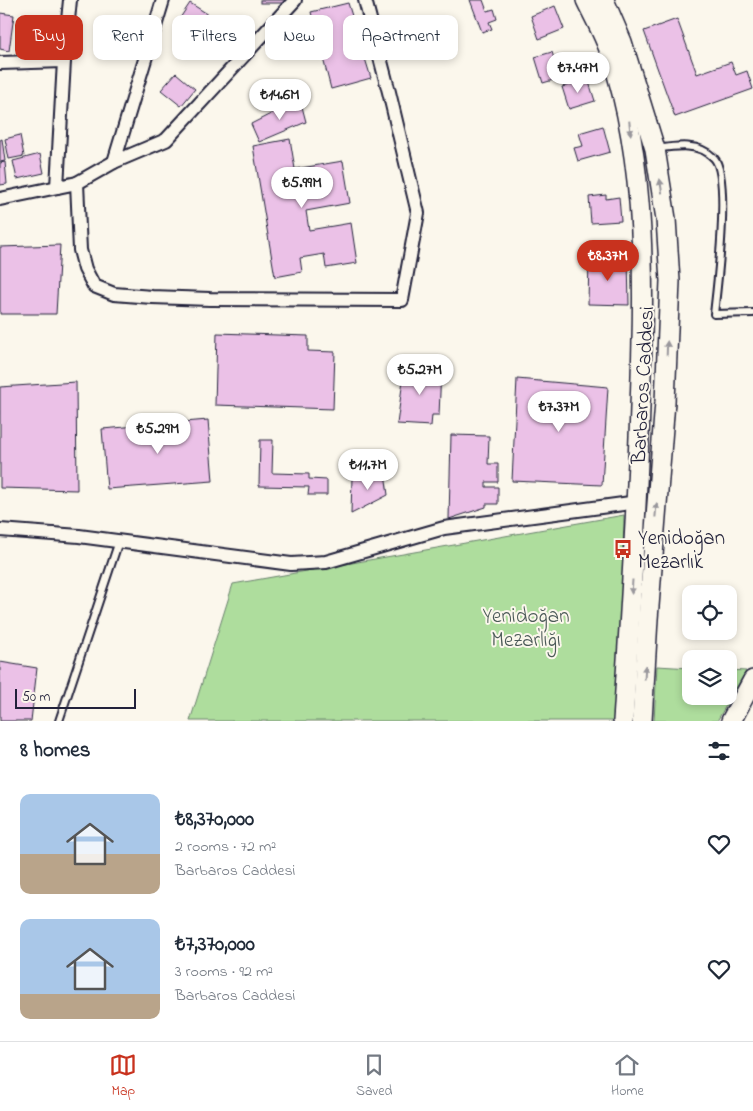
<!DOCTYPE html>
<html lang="en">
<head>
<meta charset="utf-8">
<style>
  body { margin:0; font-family:"Indie Flower",sans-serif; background:#f2f2f3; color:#1f2937; height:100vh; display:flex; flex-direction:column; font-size:19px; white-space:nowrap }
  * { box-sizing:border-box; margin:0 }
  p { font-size:16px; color:#747a83 }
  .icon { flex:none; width:28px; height:28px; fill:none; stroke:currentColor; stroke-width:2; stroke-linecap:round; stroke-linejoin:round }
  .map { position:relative; height:721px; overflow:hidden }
  .drawer { display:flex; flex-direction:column; background:#fff; flex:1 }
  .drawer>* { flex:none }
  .banner { position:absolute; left:15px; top:15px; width:500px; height:45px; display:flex; gap:10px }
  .buttons { position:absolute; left:682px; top:585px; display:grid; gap:10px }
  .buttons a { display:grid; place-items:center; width:55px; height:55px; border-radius:10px; background:#fff; box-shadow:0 2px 8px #0003; font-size:25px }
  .scale { position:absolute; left:15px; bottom:12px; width:121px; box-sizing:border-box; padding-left:5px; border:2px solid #22223b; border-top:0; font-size:14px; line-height:18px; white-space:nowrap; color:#22223b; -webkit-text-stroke:4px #fbf7ec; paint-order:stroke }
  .price { position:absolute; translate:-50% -42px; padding:0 11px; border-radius:18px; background:#fff; color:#222; font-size:16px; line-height:32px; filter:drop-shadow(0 1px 2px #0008) }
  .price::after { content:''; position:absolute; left:50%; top:30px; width:15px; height:11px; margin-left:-8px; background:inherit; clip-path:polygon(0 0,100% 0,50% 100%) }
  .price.active { background:#c8321e; color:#fff }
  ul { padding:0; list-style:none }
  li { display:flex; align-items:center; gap:15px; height:125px; padding:0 20px }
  li span { display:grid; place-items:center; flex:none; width:140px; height:100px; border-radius:10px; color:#555 }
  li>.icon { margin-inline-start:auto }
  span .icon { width:60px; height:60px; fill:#fffc; stroke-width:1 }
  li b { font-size:21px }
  h2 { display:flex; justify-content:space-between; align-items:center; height:60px; padding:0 20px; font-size:21px }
  .pill { padding:0 18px; border-radius:10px; background:#fff; box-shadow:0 2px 8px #0003; font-size:18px; line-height:45px }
  .pill.active { background:#c8321e; color:#fff }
  .menu { display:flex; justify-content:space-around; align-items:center; height:70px; border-top:1px solid #e0e1e3; background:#fff; font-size:14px; color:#747a83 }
  .menu a { display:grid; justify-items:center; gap:2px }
  .menu .active { color:#c8321e }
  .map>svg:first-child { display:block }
</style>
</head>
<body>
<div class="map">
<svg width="753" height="721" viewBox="0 0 753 721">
  <rect width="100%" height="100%" fill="#fbf7ec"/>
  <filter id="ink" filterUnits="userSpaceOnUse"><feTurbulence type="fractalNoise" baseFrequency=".02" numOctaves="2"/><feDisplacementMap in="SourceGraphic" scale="10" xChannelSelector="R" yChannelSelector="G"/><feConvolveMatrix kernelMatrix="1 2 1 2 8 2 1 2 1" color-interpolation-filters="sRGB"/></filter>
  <g filter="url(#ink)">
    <g fill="#aedd9d" stroke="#68806c">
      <polygon points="624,515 621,633 615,721 190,721 233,584"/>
      <polygon points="657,666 691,668 691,696 729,696 729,670 746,671 717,721 654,721"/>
    </g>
    <g fill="#ebc1e7" stroke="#22223b">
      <rect x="260" y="0" width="30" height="3"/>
      <polygon points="470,0 483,0 487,11 494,9 497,19 489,22 492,29 482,32"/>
      <polygon points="190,3 217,20 200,44 181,31 185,25 178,21"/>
      <polygon points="348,3 371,78 331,89 311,12"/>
      <polygon points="555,6 564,29 539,39 531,16"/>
      <polygon points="0,13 14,15 9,51 0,49"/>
      <polygon points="40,17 59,19 55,50 36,48"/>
      <polygon points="677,19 697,74 731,62 736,75 747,71 753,89 675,117 644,31"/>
      <polygon points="552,52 560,78 543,83 535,57"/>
      <polygon points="176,73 195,89 181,106 161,90"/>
      <polygon points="588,79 595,101 569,109 562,87"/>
      <polygon points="300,99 306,122 259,142 251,124"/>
      <polygon points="603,126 610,152 578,161 574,148 583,146 579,133"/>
      <polygon points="20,135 24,156 9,159 5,139"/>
      <polygon points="2,139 5,161 0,162 0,140"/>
      <polygon points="290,139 295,169 343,161 350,203 306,211 309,230 351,223 357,263 326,268 324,254 300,258 302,272 275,277 253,146"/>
      <polygon points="40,154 44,173 17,179 13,161"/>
      <polygon points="5,162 7,184 0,185 0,163"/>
      <polygon points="606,195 606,199 619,197 621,221 591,223 589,197"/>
      <polygon points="60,245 56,314 0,314 0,247"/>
      <polygon points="589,258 628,259 629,305 588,304"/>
      <polygon points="217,333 308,336 308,351 335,352 333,409 215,405"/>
      <polygon points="405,365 441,370 439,415 432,415 431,426 397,424"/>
      <polygon points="517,379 608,387 602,485 512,481"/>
      <polygon points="76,382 77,490 0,488 0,387"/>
      <polygon points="208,420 213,481 107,489 102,429"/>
      <polygon points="451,435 489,436 488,464 498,464 498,482 486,482 486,487 498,487 498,504 486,504 486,507 449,519"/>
      <polygon points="260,440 273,440 272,473 309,474 309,479 327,480 327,495 308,495 309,487 259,486"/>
      <polygon points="385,473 388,495 351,514 352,477"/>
      <polygon points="0,662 37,668 31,721 0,721"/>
    </g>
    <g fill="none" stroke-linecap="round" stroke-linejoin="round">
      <g stroke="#22223b" stroke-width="10">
        <g id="service">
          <path d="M656 149C676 146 699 142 714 158 731 176 717 287 714 314L753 313"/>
          <polyline points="59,721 119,541"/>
        </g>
      </g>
      <g stroke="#22223b" stroke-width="16">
        <g id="minor">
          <polyline points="0,63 64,61"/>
          <polyline points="114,162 163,0"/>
          <polyline points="77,183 80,250 85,269 94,286 114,294 152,297 210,299 402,300 418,213 389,92 365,0"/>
          <polyline points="57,187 64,61 70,0"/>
          <polyline points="0,199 77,183 114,162 166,140 295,0"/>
          <polyline points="0,530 79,536 291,564 326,562 444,528 638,502"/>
        </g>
      </g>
      <g stroke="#22223b" stroke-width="22">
        <g id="secondary">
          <path d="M586 0C594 17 605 36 611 55 648 167 644 291 640 407 637 512 630 616 623 721"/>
          <polyline points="604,0 622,42 655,149 666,219 670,281 665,402 648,619 642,721"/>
          <polyline points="731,721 753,680"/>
        </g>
      </g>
      <use href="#service" stroke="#fbf7ec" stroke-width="6"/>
      <use href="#minor" stroke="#fbf7ec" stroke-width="12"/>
      <use href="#secondary" stroke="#fbf7ec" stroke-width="19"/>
    </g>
    <defs><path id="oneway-solid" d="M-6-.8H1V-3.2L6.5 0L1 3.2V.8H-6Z" transform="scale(1.25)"/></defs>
    <g fill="#99979c">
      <use href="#oneway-solid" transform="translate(630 128) rotate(84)"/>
      <use href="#oneway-solid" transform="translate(661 186) rotate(-99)"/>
      <use href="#oneway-solid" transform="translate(667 348) rotate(-88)"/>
      <use href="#oneway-solid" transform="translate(656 510) rotate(-85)"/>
      <use href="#oneway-solid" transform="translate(632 587) rotate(94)"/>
      <use href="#oneway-solid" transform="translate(645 672) rotate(-87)"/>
    </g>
  </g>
  <defs>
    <g id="bus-bare" transform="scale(1.5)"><path d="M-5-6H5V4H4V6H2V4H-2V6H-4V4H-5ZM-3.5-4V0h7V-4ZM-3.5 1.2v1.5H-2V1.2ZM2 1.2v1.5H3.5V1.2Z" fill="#c8321e" stroke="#fbf7ec" stroke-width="2.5" paint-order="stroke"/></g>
  </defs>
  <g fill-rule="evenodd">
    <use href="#bus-bare" x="623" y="549"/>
  </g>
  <g text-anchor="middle" stroke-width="4" stroke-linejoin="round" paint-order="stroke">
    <g font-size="21" fill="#22223b" stroke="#fbf7ec">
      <text transform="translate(642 385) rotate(-87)" y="7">Barbaros Caddesi</text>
    </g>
    <g font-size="21" fill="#22223b" stroke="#fbf7ec" text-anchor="start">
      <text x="638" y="544">Yenidoğan<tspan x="638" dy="24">Mezarlık</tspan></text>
    </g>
    <g font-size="21" fill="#4c5a58" stroke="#fbf7ec">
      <text x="526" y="622">Yenidoğan<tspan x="526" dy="24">Mezarlığı</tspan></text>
    </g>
  </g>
</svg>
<div class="buttons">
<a><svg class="icon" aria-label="locate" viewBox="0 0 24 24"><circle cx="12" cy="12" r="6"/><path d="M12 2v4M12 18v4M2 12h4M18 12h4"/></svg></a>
<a><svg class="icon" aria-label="layers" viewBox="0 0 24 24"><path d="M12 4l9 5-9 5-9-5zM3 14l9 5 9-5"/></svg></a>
</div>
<div class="scale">50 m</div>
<b class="price" style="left:578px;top:94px">₺7.47M</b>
<b class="price" style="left:280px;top:121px">₺14.6M</b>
<b class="price" style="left:302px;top:209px">₺5.99M</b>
<b class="price active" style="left:608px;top:282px">₺8.37M</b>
<b class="price" style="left:420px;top:396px">₺5.27M</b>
<b class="price" style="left:559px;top:433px">₺7.37M</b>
<b class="price" style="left:158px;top:455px">₺5.29M</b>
<b class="price" style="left:368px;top:491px">₺11.7M</b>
<div class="banner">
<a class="pill active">Buy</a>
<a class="pill">Rent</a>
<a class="pill">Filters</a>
<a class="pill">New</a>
<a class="pill">Apartment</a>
</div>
</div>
<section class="drawer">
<h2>8 homes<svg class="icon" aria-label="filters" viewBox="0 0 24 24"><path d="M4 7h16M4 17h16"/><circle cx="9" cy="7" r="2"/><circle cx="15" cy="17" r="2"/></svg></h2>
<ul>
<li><span style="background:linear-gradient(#a9c7e8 60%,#b9a48a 0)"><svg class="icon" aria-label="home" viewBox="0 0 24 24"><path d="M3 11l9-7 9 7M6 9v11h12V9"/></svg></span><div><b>₺8,370,000</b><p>2 rooms · 72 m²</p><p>Barbaros Caddesi</p></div><svg class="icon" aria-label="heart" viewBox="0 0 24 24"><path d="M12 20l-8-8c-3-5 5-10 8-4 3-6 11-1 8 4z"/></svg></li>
<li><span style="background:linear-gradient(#a9c7e8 75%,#b9a48a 0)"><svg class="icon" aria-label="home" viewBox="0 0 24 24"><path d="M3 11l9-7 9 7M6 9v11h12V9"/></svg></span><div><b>₺7,370,000</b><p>3 rooms · 92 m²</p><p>Barbaros Caddesi</p></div><svg class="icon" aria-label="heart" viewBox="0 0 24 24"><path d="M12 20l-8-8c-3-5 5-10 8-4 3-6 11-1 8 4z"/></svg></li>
</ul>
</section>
<nav class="menu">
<a class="active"><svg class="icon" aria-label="map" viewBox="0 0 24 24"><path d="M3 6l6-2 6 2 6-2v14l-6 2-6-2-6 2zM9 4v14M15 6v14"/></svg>Map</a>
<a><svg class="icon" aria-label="saved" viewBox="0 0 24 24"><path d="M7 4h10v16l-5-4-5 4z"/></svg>Saved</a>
<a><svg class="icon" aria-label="home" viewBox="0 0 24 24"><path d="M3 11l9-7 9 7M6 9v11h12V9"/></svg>Home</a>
</nav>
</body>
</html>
